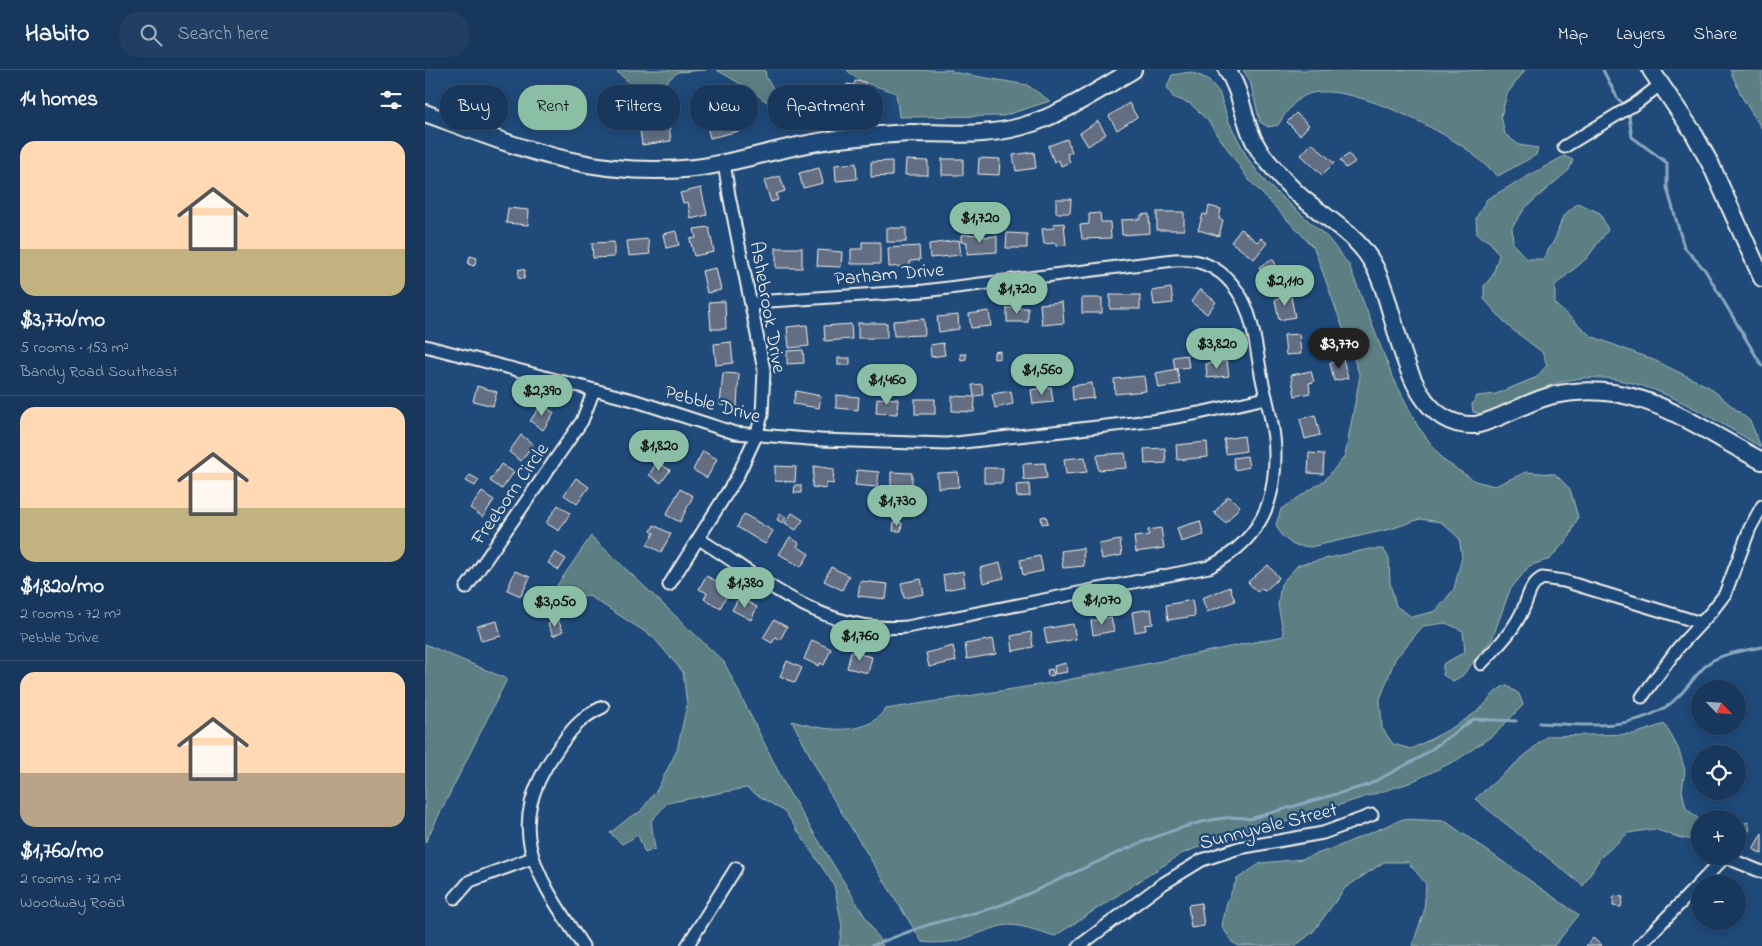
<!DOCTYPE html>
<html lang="en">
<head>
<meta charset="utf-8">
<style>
  body { margin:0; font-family:"Indie Flower",sans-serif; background:#203f62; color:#f1f3f6; height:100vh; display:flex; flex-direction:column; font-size:19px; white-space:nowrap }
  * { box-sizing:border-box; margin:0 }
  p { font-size:16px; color:#9eacbb }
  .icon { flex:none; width:28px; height:28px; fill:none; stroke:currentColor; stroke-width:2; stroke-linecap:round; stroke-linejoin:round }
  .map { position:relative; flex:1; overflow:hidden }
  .panel { display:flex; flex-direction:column; background:#17385c; width:425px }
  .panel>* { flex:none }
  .guide { position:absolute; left:15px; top:15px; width:475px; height:45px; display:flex; gap:10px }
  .needle { width:32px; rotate:115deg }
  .fabs { position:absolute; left:1266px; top:610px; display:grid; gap:10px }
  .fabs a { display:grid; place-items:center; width:55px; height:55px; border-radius:50%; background:#17385c; box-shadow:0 2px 12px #0003,0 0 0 1px #365272; font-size:25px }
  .price { position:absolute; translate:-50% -42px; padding:0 11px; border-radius:18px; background:#8abfa5; color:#111; font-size:16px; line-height:32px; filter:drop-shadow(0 1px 2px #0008) }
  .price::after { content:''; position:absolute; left:50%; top:30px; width:15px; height:11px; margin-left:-8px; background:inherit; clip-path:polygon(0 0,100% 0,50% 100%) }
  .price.current { background:#222; color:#fff }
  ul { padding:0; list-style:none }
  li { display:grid; align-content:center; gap:10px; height:265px; padding:0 20px }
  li+li { border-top:1px solid #365272 }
  li span { display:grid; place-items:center; height:155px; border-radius:15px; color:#555 }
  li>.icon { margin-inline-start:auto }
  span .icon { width:90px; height:90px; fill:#fffc; stroke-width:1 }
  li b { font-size:21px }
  h2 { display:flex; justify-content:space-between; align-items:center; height:60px; padding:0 20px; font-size:21px }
  .chip { padding:0 18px; border-radius:20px; background:#17385c; box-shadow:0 2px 12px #0003,0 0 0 1px #365272; font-size:18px; line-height:45px }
  .chip.current { background:#8abfa5; color:#111 }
  header { display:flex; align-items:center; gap:30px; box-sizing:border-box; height:70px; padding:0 25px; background:#17385c; border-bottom:1px solid #365272 }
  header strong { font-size:24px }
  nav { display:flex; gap:28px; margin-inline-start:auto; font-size:18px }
  .search { width:350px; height:45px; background:#203f62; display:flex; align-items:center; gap:12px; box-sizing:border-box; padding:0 18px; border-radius:20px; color:#9eacbb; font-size:19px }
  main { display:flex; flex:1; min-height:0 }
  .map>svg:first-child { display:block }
</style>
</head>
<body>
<header>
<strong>Habito</strong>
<div class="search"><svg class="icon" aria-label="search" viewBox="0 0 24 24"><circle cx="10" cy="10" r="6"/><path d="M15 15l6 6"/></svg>Search here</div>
<nav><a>Map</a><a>Layers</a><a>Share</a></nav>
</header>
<main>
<section class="panel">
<h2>14 homes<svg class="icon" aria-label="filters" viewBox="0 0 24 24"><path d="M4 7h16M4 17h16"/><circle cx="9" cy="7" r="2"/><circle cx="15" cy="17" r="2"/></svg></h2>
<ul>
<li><span style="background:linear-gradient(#ffd9b3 70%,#c2b280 0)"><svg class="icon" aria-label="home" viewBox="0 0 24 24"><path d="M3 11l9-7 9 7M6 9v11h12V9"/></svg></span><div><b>$3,770/mo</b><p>5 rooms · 153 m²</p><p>Bandy Road Southeast</p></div></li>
<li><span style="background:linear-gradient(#ffd9b3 65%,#c2b280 0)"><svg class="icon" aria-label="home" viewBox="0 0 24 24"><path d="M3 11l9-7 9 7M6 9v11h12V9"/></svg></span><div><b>$1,820/mo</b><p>2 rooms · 72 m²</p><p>Pebble Drive</p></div></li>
<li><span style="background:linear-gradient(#ffd9b3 65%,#b9a48a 0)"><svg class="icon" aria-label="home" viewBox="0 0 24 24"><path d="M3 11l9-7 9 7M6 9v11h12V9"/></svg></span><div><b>$1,760/mo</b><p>2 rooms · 72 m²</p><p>Woodway Road</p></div></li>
</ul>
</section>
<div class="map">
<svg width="1337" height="876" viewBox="0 0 1337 876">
  <rect width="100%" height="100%" fill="#1f4a7a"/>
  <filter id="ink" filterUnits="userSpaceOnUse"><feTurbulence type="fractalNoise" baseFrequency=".02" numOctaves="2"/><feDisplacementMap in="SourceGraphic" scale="10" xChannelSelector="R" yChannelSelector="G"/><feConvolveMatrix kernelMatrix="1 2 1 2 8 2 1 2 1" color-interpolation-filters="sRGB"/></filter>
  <g filter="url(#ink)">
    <g fill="#5b7f84" stroke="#a8b8b6">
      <polygon points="190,0 281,0 253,2 234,18 209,17"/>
      <polygon points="292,0 340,0 341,7 354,27 346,35 326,20"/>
      <path d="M422 0H527V2L602 15 625 31 578 46 474 47 471 23C452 15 435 15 422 0Z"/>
      <path d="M818 0H1100L1082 24 1076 46 1080 64 1094 75 1113 78 1111 85 1073 106C1063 98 1054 89 1044 81 1013 58 918 9 881 25 868 31 860 44 853 55L843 57 835 52 825 11Z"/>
      <polygon points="1305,0 1337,0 1337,59 1318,29"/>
      <path d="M766 2 783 9 794 22 804 52 823 89 842 114 903 168 924 195 966 303 992 355 1018 390 1050 411 1070 416 1101 402 1130 404 1145 419 1153 447 1145 466 1125 489 1104 496 1085 520 1067 569 1037 606 1028 611 1018 605V594L1040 582 1038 561 1021 553 998 556 970 589 955 629 957 658 968 674 986 679C1008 668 1040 653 1058 636 1069 625 1065 624 1081 615L1094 624 1098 635 1071 663 1032 690 984 713 851 755 802 766 756 784 630 866C615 862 591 852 576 856 544 865 534 876 497 872L404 722 367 651C392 658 422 665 447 652 452 649 457 643 461 639L632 612 859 566 853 535 856 514 873 495 944 479H958L964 488 965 513 971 536 987 547 1011 541 1029 519 1037 487 1034 468 1016 452 995 449 966 459 885 477 868 475 856 465 851 455 856 439 900 410 920 386 935 306 889 178 824 110 783 51 766 34 748 27 742 17 747 5Z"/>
      <path d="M1139 86 1148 90 1144 100 1101 137 1087 157 1088 174 1102 189H1118L1130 169 1138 146 1153 133 1175 143 1183 160 1161 189 1130 215V234L1166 266 1231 291 1284 317 1325 351 1336 377C1283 346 1221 303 1158 308 1124 311 1089 332 1057 344L1048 342 1047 334 1052 326 1071 324 1112 307 1122 295 1117 282 1084 257 1059 229V216L1068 205 1074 185 1065 172 1052 165 1051 148 1062 129Z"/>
      <polygon points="166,466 299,592 362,719 458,876 414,876 417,856 409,815 360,742 321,718 242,733 226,751 230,779 220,783 213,765 197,774 185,763 205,747 215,742 232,720 252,680 262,635 258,602 228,567 166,527 129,520"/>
      <polygon points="0,574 82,609 0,773"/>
      <polygon points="1240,654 1253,678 1260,700 1257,721 1261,738 1275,750 1275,771 1256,768 1229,759 1203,763 1175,788 1158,816 1050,729 1122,666 1209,664"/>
      <polygon points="978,749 1020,751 1154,845 1129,876 987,876 999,842 1001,814 983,792 959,792 920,818 888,862 870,876 814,876 807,872 797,856 802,832 812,809 836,793 877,789 914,776"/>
      <polygon points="1323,752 1325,760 1313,770 1313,755"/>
    </g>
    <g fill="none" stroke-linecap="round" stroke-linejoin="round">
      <g stroke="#8aa9bd" stroke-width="3">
        <polyline points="1178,0 1193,29 1203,38 1207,67 1242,93 1242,118 1259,177 1280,200 1337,296"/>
        <path d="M1115 653C1158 655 1201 661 1239 638 1259 626 1270 603 1285 592 1299 583 1321 580 1337 577"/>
        <path d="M446 876C466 869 486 860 506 854 530 847 553 844 576 835 635 814 767 736 824 749L943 715 994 688 1049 649 1091 651"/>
      </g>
    </g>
    <g fill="#636e83" stroke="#f4f1e8">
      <polygon points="430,11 440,12 438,32 432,31 431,37 419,35 422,14 429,15"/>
      <polygon points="704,33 712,47 692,60 684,46"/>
      <polygon points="871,43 884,55 875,65 862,52"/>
      <polygon points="310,44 314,61 285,68 281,52"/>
      <polygon points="673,51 681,64 663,76 655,63"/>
      <polygon points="244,55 246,71 217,75 215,59"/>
      <polygon points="642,69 647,82 642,84 645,92 636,96 634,90 629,92 623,76"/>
      <polygon points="887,73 909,93 897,105 876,85"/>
      <polygon points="609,82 611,98 591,101 588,85"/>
      <polygon points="924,84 930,92 921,98 915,90"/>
      <polygon points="554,88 575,89 574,105 553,104"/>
      <rect x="517" y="89" width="21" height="16"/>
      <polygon points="481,90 503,91 503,105 480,105"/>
      <polygon points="467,91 467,106 446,107 446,92"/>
      <polygon points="431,93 432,109 411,111 410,95"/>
      <polygon points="394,98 398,113 378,118 374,103"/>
      <polygon points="355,106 360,121 351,124 353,130 346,132 339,111"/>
      <polygon points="276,118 282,145 266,149 263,132 258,133 255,123"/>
      <polygon points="631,129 646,129 645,143 631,143"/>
      <polygon points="784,136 796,139 794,149 798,150 794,166 773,160 778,144 782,145"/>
      <polygon points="83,138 104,140 103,155 81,153"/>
      <rect x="732" y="142" width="27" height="18"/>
      <polygon points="675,143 676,152 685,152 686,168 657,169 655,155 664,154 664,144"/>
      <polygon points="724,144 725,163 697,165 696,150 716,149 716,145"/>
      <polygon points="639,153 641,175 631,176 631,173 619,174 617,159 629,158 628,154"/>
      <polygon points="284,157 289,182 269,186 265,169 271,168 269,159"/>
      <rect x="462" y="158" width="19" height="14"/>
      <polygon points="816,159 832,172 836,168 842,173 829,189 806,172"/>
      <polygon points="251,161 254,175 241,178 238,164"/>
      <polygon points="582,163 602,164 602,178 581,178"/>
      <polygon points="559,164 559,167 572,166 572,182 542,184 542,172 536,172 536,165"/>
      <polygon points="223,169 225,184 204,186 202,171"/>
      <polygon points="534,170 536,185 505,188 504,174"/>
      <polygon points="189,172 189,187 168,188 167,173"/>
      <polygon points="437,172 455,172 455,194 426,194 426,179 437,179"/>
      <polygon points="494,176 495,190 485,191 485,196 464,197 463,178"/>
      <rect x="351" y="178" width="26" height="20"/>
      <polygon points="393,180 417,182 416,197 392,196"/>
      <polygon points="45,186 52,188 49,196 43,194"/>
      <polygon points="848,189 857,207 843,215 834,197"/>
      <polygon points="291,198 296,220 282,223 277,201"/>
      <polygon points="94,199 100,200 99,209 93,208"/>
      <polygon points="746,218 748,233 729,235 727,221"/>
      <polygon points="775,219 791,232 782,244 766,232"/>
      <polygon points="865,222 870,247 854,250 850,230 857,228 856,224"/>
      <rect x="685" y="225" width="30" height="14"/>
      <rect x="657" y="228" width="20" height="15"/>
      <polygon points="300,231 301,259 286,259 284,232"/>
      <polygon points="637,232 639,253 617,255 615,234"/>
      <rect x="582" y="238" width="21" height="14"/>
      <polygon points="564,241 566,256 546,258 544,244"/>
      <polygon points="533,245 534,259 514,262 512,247"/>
      <polygon points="499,249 500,265 469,266 468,251"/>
      <rect x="433" y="253" width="29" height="15"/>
      <polygon points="426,254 427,269 400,271 399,256"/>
      <polygon points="382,255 384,276 364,278 362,257"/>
      <polygon points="874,264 876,284 861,285 859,265"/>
      <polygon points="306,272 308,293 291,295 289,274"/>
      <polygon points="518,273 520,285 506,287 505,275"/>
      <polygon points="808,273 811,286 798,289 795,276"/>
      <polygon points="378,280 379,293 362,294 362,281"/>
      <polygon points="575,281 575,288 569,289 569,282"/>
      <polygon points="535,284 541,284 541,289 536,290"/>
      <polygon points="762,285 764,297 750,299 748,287"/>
      <rect x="413" y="288" width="12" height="7"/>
      <polygon points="918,289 923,308 909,311 905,293"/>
      <polygon points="802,291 804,306 782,308 781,294"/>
      <polygon points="752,299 755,314 734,318 731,303"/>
      <polygon points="886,301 889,312 884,313 885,323 870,326 866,305"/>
      <polygon points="298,303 314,304 312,337 295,335"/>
      <polygon points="719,306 721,321 690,324 689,309"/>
      <polygon points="667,313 669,328 648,330 647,316"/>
      <polygon points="557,314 558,325 549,326 547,315"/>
      <polygon points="52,316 72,322 68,336 48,331"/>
      <polygon points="626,317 628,332 608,334 606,320"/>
      <polygon points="371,321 396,326 394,338 368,334"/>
      <polygon points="586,321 588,334 570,338 567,324"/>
      <polygon points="411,325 434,327 433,340 411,338"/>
      <polygon points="527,326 550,327 549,342 527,341"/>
      <polygon points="452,328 473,329 472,344 451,343"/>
      <rect x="490" y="329" width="20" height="15"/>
      <polygon points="117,334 129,343 118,360 105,351"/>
      <polygon points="890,345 895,365 880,369 875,349"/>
      <polygon points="96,365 108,374 96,391 84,382"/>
      <polygon points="819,366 821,381 801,384 799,369"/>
      <polygon points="782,372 783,387 752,390 751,375"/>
      <polygon points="740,378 741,393 720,394 719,379"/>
      <polygon points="278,381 292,389 282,408 268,400"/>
      <polygon points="700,383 702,398 673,400 672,385"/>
      <polygon points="884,383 899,384 898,404 883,403"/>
      <polygon points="822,386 824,397 810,400 808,388"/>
      <polygon points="660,387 662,402 641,404 639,389"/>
      <polygon points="232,392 245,400 236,413 224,405"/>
      <polygon points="620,393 622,408 599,410 598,394"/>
      <polygon points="76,394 89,402 77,419 65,411"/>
      <polygon points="350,396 371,397 370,412 350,411"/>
      <polygon points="389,396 409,399 408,414 401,413 401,419 387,417"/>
      <polygon points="559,398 578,398 577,413 559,413"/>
      <polygon points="432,400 454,402 452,417 430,415"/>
      <polygon points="466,402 487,403 487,418 466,418"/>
      <polygon points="533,402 534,417 513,418 512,403"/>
      <polygon points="45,405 54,410 50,416 41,411"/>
      <polygon points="151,408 164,417 152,434 139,425"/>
      <polygon points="604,414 605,426 592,427 591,415"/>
      <polygon points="370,415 376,415 376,423 369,423"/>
      <polygon points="255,419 268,426 255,452 241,445"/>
      <polygon points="57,422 69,430 58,447 45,438"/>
      <polygon points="803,426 815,436 801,453 789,443"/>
      <polygon points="133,435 145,443 134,461 121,453"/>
      <polygon points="367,443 378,450 371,460 360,453"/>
      <polygon points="319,444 348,461 340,474 312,457"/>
      <polygon points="355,444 361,447 358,453 352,450"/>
      <polygon points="621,446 623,453 617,454 616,447"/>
      <polygon points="775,451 779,465 756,472 752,458"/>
      <polygon points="469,452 477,453 476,461 468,461"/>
      <polygon points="229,455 246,464 236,482 222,475 229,463 226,461"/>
      <polygon points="736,458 739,478 711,482 709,467 724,465 723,460"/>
      <polygon points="365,467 374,473 372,476 384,484 376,497 354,484"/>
      <polygon points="695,470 697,485 677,489 674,474"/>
      <polygon points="658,478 659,496 638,498 636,481"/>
      <polygon points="130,482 141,489 134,500 123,493"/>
      <polygon points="615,486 618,501 598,505 595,490"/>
      <polygon points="575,493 579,508 558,513 555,498"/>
      <polygon points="843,495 854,508 840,521 837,518 832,522 823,512"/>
      <polygon points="406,497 424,506 417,520 399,511"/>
      <polygon points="90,501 105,507 96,526 82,520"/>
      <polygon points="538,501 540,516 520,520 518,505"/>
      <polygon points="281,506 306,518 295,538 279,529 282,523 274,519"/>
      <polygon points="496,509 499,524 479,528 476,513"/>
      <polygon points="435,511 463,514 461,529 433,526"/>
      <polygon points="805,517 810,531 782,542 777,528"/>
      <polygon points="314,527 332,537 326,550 307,540"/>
      <polygon points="767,530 770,546 743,550 741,535"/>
      <polygon points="726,539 728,554 720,555 721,560 710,562 707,542"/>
      <polygon points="686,547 689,561 668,565 666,551"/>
      <polygon points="133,550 138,561 128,566 123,554"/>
      <polygon points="349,550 362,557 355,570 351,567 347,573 338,568"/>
      <polygon points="72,551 76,566 56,571 52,556"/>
      <polygon points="648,554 651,569 622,574 619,559"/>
      <polygon points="606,562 608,577 588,581 586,566"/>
      <polygon points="568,569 571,584 542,589 540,574"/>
      <polygon points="387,570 406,579 399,595 395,593 394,596 379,589"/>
      <polygon points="528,576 531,591 504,597 501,583"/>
      <polygon points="426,582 447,587 443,603 422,598"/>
      <polygon points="362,591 377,598 370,613 355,606"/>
      <polygon points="641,593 642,602 630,604 629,596"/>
      <polygon points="627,599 629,605 623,606 622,600"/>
      <polygon points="1337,763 1337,784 1328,779"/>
      <polygon points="1189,826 1198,827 1196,837 1188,836"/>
      <polygon points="776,833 779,856 766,858 763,835"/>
      <polygon points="1168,868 1177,876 1161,876"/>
    </g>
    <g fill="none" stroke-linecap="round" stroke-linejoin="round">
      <g stroke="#f4f1e8" stroke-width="15">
        <g id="street">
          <polyline points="1139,77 1213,32 1236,14"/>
          <polyline points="0,276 208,330 310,363 396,370 522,374 734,350 774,343 841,328"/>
          <path d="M274 469C341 511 398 564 482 557L784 497C809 484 830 466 841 439 848 422 850 402 850 383 850 358 842 333 837 309 831 281 829 245 813 222 798 199 776 188 749 190L499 221 345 231 326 234"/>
          <polyline points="244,515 312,407 331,366 337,345 339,300 304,125 299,92"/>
          <polyline points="41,518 157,351 169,320"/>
          <path d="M1056 594C1072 577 1090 560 1099 537 1104 525 1105 515 1117 508L1139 511 1276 553"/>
          <polyline points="1217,627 1253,578 1287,541 1300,524 1325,458 1337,436"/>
          <polyline points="30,828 45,811 107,788"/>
          <path d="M158 876C113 807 76 761 130 683 144 662 155 647 178 637"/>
          <polyline points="262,876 311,798"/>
          <polyline points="654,876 736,815 777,790 814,778 898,763 947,745"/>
          <polyline points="1214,876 1300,787 1337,802"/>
        </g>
      </g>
      <g stroke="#f4f1e8" stroke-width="20">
        <g id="secondary">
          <path d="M802 0C820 26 817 59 839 87 850 100 861 114 875 126 899 147 931 164 947 192 976 241 975 359 1051 355 1079 348 1102 331 1129 325 1213 307 1268 356 1337 391"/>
          <polyline points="1226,0 1268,62 1286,95 1337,208"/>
          <path d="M0 43C93 77 167 109 270 98 318 92 365 74 414 69 438 66 462 64 485 63 523 63 561 67 598 56 637 45 673 20 708 0"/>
        </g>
      </g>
      <use href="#street" stroke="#1f4a7a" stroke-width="11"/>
      <use href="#secondary" stroke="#1f4a7a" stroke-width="16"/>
    </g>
  </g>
  <g text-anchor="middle" stroke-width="5" stroke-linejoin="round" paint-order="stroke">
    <g font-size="20" fill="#f4f1e8" stroke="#1f4a7a">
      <text transform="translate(464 203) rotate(-5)" y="7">Parham Drive</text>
      <text transform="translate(344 237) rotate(80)" y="7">Ashebrook Drive</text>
      <text transform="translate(288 333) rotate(15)" y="7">Pebble Drive</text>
      <text transform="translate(84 423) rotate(-55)" y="7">Freeborn Circle</text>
      <text transform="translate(843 755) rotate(-14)" y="7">Sunnyvale Street</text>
    </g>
  </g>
</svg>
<div class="fabs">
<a><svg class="needle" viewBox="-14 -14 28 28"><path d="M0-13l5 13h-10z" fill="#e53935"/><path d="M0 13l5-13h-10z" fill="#9eacbb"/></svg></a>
<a><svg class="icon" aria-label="locate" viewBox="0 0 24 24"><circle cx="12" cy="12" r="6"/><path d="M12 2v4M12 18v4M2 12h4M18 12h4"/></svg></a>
<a>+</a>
<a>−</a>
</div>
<b class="price" style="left:555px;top:174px">$1,720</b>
<b class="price" style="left:860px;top:237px">$2,110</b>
<b class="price" style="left:592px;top:245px">$1,720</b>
<b class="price" style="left:792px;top:300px">$3,820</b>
<b class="price current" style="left:914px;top:300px">$3,770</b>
<b class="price" style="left:617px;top:326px">$1,560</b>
<b class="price" style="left:462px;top:336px">$1,460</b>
<b class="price" style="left:117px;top:347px">$2,390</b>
<b class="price" style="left:234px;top:402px">$1,820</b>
<b class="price" style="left:472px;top:457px">$1,730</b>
<b class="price" style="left:320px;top:539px">$1,380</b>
<b class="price" style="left:677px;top:556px">$1,070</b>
<b class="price" style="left:130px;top:558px">$3,050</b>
<b class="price" style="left:435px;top:592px">$1,760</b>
<div class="guide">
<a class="chip">Buy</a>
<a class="chip current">Rent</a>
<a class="chip">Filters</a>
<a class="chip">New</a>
<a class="chip">Apartment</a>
</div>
</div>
</main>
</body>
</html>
